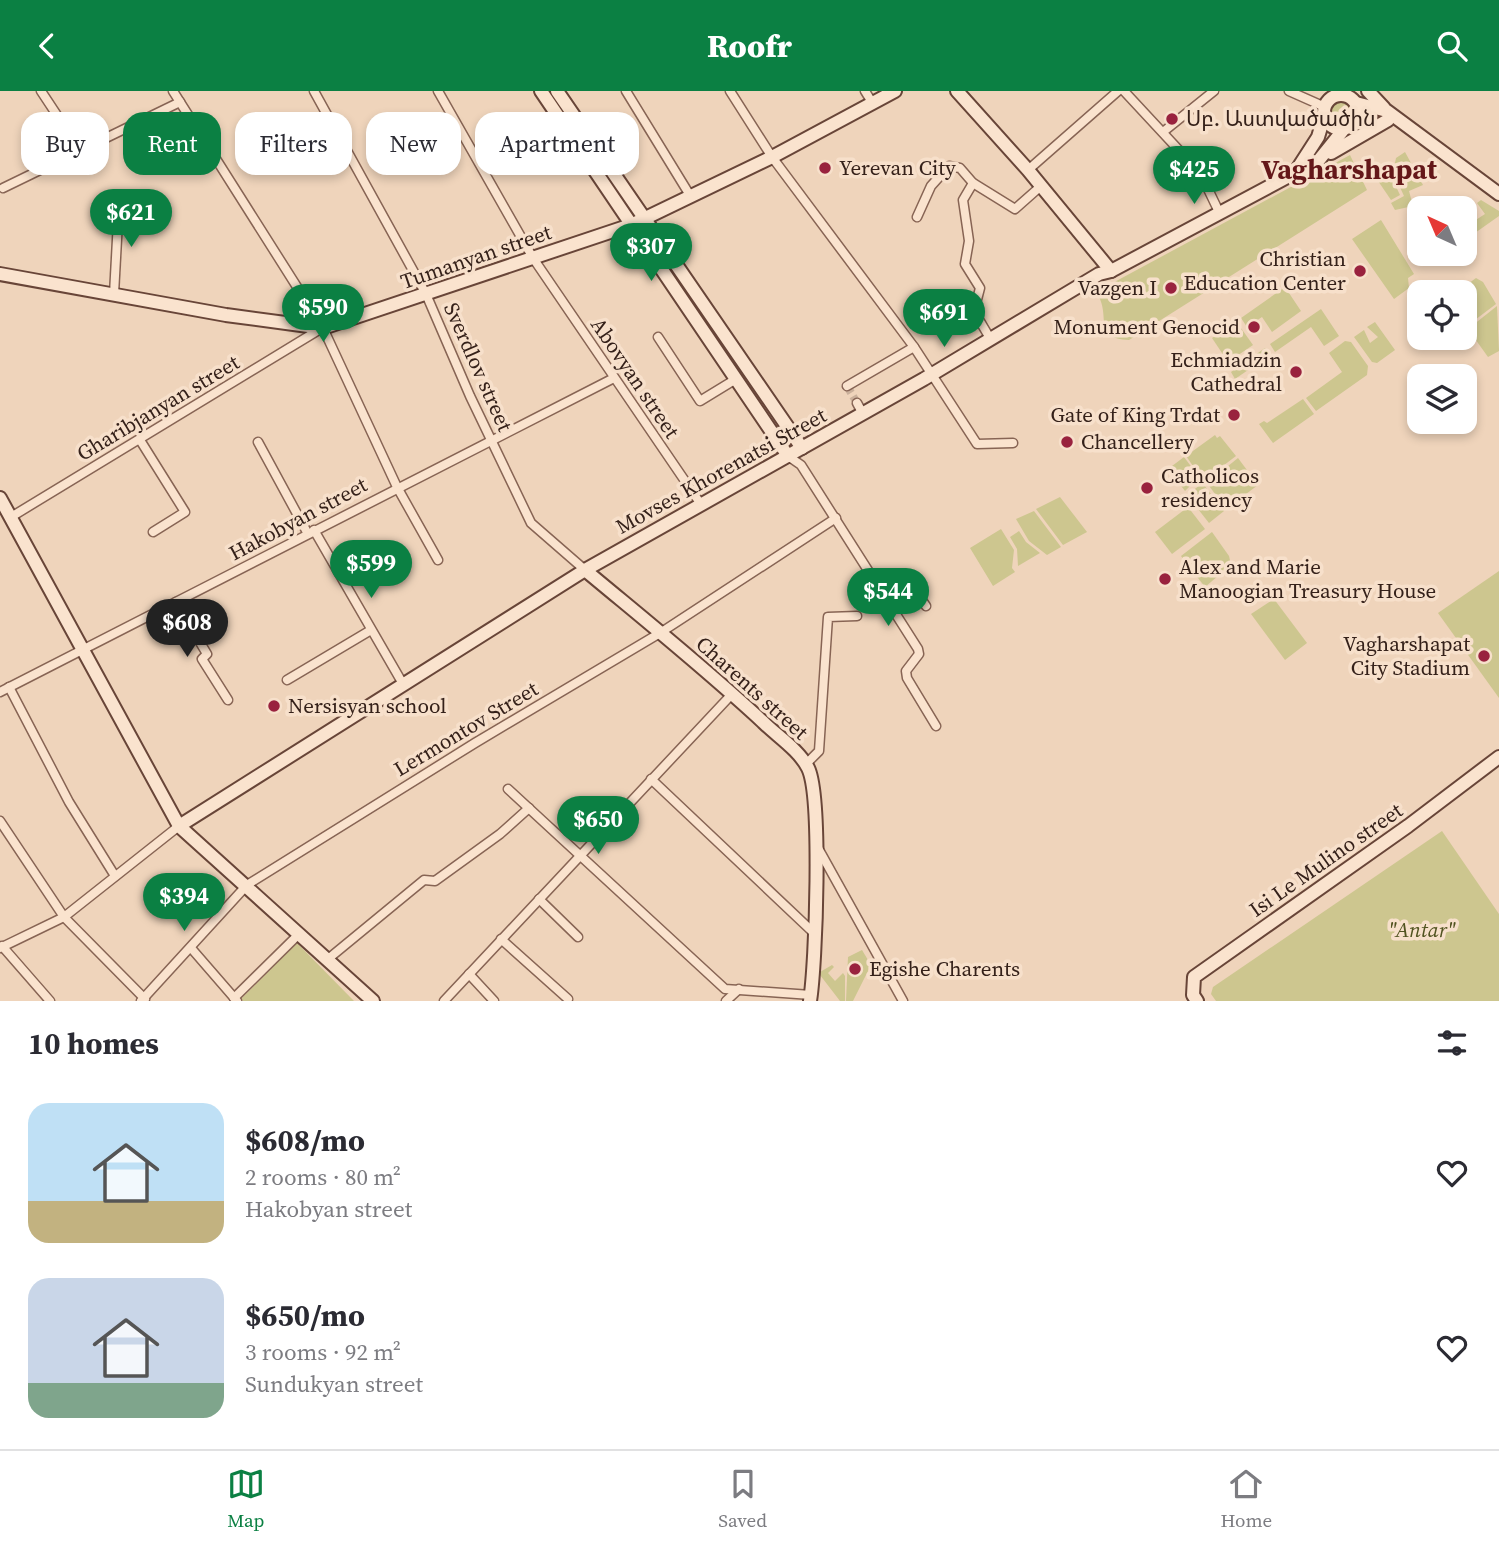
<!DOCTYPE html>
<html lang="en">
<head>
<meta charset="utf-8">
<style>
  body { margin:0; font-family:"Source Serif 4","Noto Sans Armenian",serif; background:#f7f7f7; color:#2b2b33; height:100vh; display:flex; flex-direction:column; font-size:26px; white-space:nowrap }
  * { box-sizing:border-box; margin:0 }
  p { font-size:23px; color:#7c7c81 }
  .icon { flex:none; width:38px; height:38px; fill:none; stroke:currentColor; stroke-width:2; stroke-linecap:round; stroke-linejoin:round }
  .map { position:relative; height:910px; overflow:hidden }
  .panel { display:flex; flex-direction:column; background:#fff; flex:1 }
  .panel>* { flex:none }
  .hud { position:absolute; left:21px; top:21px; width:700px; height:63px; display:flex; gap:14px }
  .needle { width:46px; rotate:316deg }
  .tools { position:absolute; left:1407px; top:105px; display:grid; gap:14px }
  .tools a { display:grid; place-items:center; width:70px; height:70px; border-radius:14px; background:#fff; box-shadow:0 4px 10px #0003; font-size:35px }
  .price { position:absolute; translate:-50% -60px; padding:0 16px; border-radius:24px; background:#0b8043; color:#fff; font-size:23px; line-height:46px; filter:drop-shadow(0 2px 4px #0008) }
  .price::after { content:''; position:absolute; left:50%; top:42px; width:21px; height:16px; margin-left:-10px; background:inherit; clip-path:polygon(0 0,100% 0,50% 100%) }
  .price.current { background:#222; color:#fff }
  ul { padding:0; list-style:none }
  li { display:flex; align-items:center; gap:21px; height:175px; padding:0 28px }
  li span { display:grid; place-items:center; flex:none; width:196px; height:140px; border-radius:21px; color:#555 }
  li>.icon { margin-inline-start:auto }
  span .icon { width:84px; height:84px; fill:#fffc; stroke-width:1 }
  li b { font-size:30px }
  h2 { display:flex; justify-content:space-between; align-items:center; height:84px; padding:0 28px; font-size:30px }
  .chip { padding:0 24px; border-radius:21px; background:#fff; box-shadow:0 4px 10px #0003; font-size:24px; line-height:63px }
  .chip.current { background:#0b8043; color:#fff }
  header { display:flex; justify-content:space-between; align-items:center; height:91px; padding:0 28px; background:#0b8043; color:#fff; font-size:32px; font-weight:800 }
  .dock { display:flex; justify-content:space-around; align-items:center; height:98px; border-top:2px solid #e1e1e2; background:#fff; font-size:19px; color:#7c7c81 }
  .dock a { display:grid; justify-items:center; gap:4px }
  .dock .current { color:#0b8043 }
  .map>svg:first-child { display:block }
</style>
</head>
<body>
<header><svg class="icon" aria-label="back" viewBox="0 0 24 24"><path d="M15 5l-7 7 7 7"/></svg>Roofr<svg class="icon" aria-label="search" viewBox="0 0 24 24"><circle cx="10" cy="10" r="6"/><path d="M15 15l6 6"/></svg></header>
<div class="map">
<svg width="1499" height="910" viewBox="0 0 1499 910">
  <rect width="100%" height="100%" fill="#efd4bb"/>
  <g fill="#cdc68f">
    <circle cx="1342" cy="20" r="11"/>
    <polygon points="1405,61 1423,94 1409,100 1413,115 1395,119 1391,112 1404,105 1393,81 1396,67"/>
    <path d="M1350 64 1367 99 1129 249C1092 247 1111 227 1098 204L1107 195Z"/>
    <polygon points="1389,81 1400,104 1391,109 1374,84"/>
    <polygon points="1481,109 1499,120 1499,125 1465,149 1465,136 1485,123 1477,112"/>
    <polygon points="1381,129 1414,183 1408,187 1409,197 1394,208 1352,148"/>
    <polygon points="1476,187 1483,191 1496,213 1467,235 1465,201 1457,201"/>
    <polygon points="1285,196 1301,220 1272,241 1262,226 1247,236 1241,227"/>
    <polygon points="1497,215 1499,260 1488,266 1468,238"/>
    <polygon points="1321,218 1339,245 1324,255 1311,236 1275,261 1270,253"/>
    <polygon points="1236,230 1253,254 1228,271 1212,247"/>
    <polygon points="1375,231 1395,259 1377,272 1372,271 1354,246 1364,239 1370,252 1378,246 1367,236"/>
    <polygon points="1345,250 1351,251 1368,275 1367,284 1316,320 1306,307 1342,281 1329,262"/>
    <polygon points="1265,257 1270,264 1235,288 1231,281"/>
    <polygon points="1303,308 1314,323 1273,352 1259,333 1264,330 1267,332"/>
    <polygon points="1215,344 1217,347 1220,345 1236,365 1207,387 1204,383 1200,385 1186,365"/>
    <polygon points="1184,366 1199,386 1185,400 1172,383 1176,380 1172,375"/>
    <polygon points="1238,367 1258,394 1226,418 1207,392"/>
    <polygon points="1200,394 1204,394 1224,420 1209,432 1187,404"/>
    <polygon points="1060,406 1087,441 1063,454 1036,418"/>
    <polygon points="1188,416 1205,438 1172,463 1155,441"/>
    <polygon points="1034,420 1061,456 1047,464 1029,450 1016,428"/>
    <polygon points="1001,438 1014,459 1012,477 1015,481 993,495 970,457"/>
    <polygon points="1019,440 1026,451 1040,462 1018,475 1017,458 1010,446"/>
    <polygon points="1212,441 1229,465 1231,474 1205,496 1181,465"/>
    <polygon points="1499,480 1499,607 1438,522"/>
    <polygon points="1274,508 1307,552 1285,569 1251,523"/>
    <polygon points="1442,740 1499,823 1499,910 1216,910 1211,903 1213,896"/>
    <polygon points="297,852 354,910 243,910 241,908"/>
    <polygon points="862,859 871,874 853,910 846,910 848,866"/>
    <polygon points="832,874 834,876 828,882 835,890 843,882 845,885 845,910 840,910 820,884 820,881"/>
  </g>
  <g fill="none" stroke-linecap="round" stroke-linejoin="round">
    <polyline stroke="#cab09b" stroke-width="8" stroke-dasharray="8 4" stroke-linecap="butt" points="847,295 857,312"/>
    <g stroke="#876454" stroke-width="11">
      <g id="street">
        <polyline points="41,0 80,59"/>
        <polyline points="173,0 323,237 397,396 438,469"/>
        <polyline points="314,0 426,203 470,305 531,432 585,479"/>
        <polyline points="438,0 533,167 700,412"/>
        <polyline points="626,0 691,106"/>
        <polyline points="730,0 772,66 914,256 977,353 1013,352"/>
        <polyline points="865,0 873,13"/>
        <polyline points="1124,0 1189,70 1209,84 1208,98 1219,121"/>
        <polyline points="1289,0 1325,16"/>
        <polyline points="1163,41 1214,0"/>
        <polyline points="1028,79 1118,0"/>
        <polyline points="973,92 963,109 969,150 965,173 980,197 974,220 991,249"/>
        <polyline points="3,97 180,11"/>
        <polyline points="917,126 931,95 949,75 960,77 973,92 1015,118 1041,95"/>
        <polyline points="114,203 119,112"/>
        <polyline points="928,216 939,238 974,220"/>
        <polyline points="658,246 700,310 736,288"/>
        <polyline points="847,295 914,256"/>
        <polyline points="857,312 863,323"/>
        <polyline points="140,349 185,421 153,441"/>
        <polyline points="258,351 308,443"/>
        <polyline points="788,365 801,374 918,558 919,563 906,580 907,587 936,635"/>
        <polyline points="11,426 322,237"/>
        <polyline points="314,439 403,593"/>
        <polyline points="884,503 909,491 926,515"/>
        <polyline points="861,506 878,494"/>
        <polyline points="176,511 207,563 202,568 228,609"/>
        <polyline points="287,589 371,539"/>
        <polyline points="9,596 69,711 115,785"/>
        <polyline points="0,601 612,288"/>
        <polyline points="806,673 819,660 828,526 857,525"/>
        <polyline points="651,688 815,843"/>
        <polyline points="508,698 725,898 811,904"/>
        <polyline points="0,730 64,826 145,908"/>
        <polyline points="818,757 903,910"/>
        <polyline points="539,808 578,846"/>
        <polyline points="501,848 568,908"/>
        <polyline points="2,855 50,910"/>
        <polyline points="0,857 64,826 179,735"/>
        <polyline points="191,857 237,910"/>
        <polyline points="328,868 424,789 435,790 500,743 529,717"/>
        <polyline points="469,883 494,910"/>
        <polyline points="234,907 300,842"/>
        <polyline points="141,910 247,794 475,652 660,542 836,427"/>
        <polyline points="444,910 732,603"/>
        <polyline points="726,910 739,898"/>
      </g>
    </g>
    <g stroke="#684538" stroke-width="16">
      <g id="secondary">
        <polyline points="541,0 788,365"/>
        <polyline points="557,0 802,357"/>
        <polyline points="957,0 1028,79 1111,180"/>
        <polyline points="1368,0 1384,17"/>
        <circle cx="1341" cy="21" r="17"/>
        <polyline points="1356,12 1387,20 1499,103"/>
        <polyline points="1331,62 1388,29"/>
        <polyline points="1298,77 1318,46 1324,26"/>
        <polyline points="0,183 226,224 323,237 631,134 772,66 895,0"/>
        <polyline points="0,407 179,735 373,910"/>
        <path d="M585 479C645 529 706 578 763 631 777 645 799 659 808 677 822 705 816 873 810 910"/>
        <polyline points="179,735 585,479 924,288 1099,183 1111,180 1319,69 1344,38"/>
        <polyline points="1197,910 1193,904 1194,886 1408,735 1499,666"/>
      </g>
    </g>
    <use href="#street" stroke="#fae3ce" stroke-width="8"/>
    <use href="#secondary" stroke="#fae3ce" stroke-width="12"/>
  </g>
  <g fill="#99223e" stroke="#f7e0cb" stroke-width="2.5">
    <circle cx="1172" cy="28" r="7"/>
    <circle cx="825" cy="77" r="7"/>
    <circle cx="1360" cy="180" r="7"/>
    <circle cx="1171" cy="197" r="7"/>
    <circle cx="1254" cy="236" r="7"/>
    <circle cx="1296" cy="281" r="7"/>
    <circle cx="1234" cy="324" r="7"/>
    <circle cx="1067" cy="351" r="7"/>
    <circle cx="1147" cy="397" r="7"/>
    <circle cx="1165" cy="488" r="7"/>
    <circle cx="1484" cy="565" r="7"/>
    <circle cx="274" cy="615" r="7"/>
    <circle cx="855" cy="878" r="7"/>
  </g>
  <g text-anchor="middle" stroke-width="7" stroke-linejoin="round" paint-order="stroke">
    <g font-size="21" fill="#35211a" stroke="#f7e0cb" text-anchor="start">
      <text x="1186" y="35">Սբ. Աստվածածին</text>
      <text x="839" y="84">Yerevan City</text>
      <text x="1346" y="175" text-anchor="end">Christian<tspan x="1346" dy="24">Education Center</tspan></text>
      <text x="1157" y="204" text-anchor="end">Vazgen I</text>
      <text x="1240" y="243" text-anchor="end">Monument Genocid</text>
      <text x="1282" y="276" text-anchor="end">Echmiadzin<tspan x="1282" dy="24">Cathedral</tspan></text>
      <text x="1220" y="331" text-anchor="end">Gate of King Trdat</text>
      <text x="1081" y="358">Chancellery</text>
      <text x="1161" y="392">Catholicos<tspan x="1161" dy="24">residency</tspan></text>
      <text x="1179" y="483">Alex and Marie<tspan x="1179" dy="24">Manoogian Treasury House</tspan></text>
      <text x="1470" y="560" text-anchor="end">Vagharshapat<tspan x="1470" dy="24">City Stadium</tspan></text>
      <text x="288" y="622">Nersisyan school</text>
      <text x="869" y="885">Egishe Charents</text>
    </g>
    <g font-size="21" fill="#35211a" stroke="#f7e0cb">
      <text transform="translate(476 166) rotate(-19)" y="7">Tumanyan street</text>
      <text transform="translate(478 276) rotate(66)" y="7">Sverdlov street</text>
      <text transform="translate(635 287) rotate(56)" y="7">Abovyan street</text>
      <text transform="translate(158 317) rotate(-31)" y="7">Gharibjanyan street</text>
      <text transform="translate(721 380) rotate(-29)" y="7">Movses Khorenatsi Street</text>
      <text transform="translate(298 428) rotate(-28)" y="7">Hakobyan street</text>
      <text transform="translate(752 597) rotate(42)" y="7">Charents street</text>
      <text transform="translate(466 638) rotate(-31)" y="7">Lermontov Street</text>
      <text transform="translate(1326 769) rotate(-35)" y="7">Isi Le Mulino street</text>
    </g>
    <g font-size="21" font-style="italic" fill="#515320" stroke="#f7e0cb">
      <text x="1422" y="846">"Antar"</text>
    </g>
    <g font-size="28" font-weight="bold" fill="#641719" stroke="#f7e0cb">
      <text x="1349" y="88">Vagharshapat</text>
    </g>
  </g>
</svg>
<div class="tools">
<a><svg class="needle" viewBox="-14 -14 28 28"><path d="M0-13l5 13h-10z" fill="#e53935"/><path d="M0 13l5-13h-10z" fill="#7c7c81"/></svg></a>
<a><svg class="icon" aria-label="locate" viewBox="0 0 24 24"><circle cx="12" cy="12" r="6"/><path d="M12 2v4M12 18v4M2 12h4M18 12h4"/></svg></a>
<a><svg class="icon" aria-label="layers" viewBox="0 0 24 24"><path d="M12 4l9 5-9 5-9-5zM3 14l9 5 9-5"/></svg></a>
</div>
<b class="price" style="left:1194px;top:115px">$425</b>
<b class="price" style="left:131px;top:158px">$621</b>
<b class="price" style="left:651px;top:192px">$307</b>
<b class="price" style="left:323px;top:253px">$590</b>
<b class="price" style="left:944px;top:258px">$691</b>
<b class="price" style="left:371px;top:509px">$599</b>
<b class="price" style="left:888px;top:537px">$544</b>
<b class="price current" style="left:187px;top:568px">$608</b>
<b class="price" style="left:598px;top:765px">$650</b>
<b class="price" style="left:184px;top:842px">$394</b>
<div class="hud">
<a class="chip">Buy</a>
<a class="chip current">Rent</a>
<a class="chip">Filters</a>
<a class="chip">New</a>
<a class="chip">Apartment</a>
</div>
</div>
<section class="panel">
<h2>10 homes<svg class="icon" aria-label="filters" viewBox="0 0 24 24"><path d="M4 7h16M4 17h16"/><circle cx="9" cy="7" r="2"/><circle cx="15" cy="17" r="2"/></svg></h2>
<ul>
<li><span style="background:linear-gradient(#bfe0f5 70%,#c2b280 0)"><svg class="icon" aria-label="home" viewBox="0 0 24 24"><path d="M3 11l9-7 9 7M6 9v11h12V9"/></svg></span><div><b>$608/mo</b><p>2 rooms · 80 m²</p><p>Hakobyan street</p></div><svg class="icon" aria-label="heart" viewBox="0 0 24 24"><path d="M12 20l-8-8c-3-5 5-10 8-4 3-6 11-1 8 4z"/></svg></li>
<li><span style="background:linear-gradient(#c9d6e8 75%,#7fa58c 0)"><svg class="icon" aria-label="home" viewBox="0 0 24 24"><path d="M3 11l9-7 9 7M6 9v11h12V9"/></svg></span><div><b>$650/mo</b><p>3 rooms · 92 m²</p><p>Sundukyan street</p></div><svg class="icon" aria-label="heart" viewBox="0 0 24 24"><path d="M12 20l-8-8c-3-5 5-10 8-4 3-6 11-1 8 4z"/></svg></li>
</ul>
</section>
<nav class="dock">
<a class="current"><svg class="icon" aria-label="map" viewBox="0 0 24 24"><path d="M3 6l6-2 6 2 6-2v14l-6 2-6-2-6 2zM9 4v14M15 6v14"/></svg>Map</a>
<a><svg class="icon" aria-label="saved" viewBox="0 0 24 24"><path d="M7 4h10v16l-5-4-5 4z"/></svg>Saved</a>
<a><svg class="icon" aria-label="home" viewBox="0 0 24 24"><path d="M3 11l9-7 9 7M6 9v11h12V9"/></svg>Home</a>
</nav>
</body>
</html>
